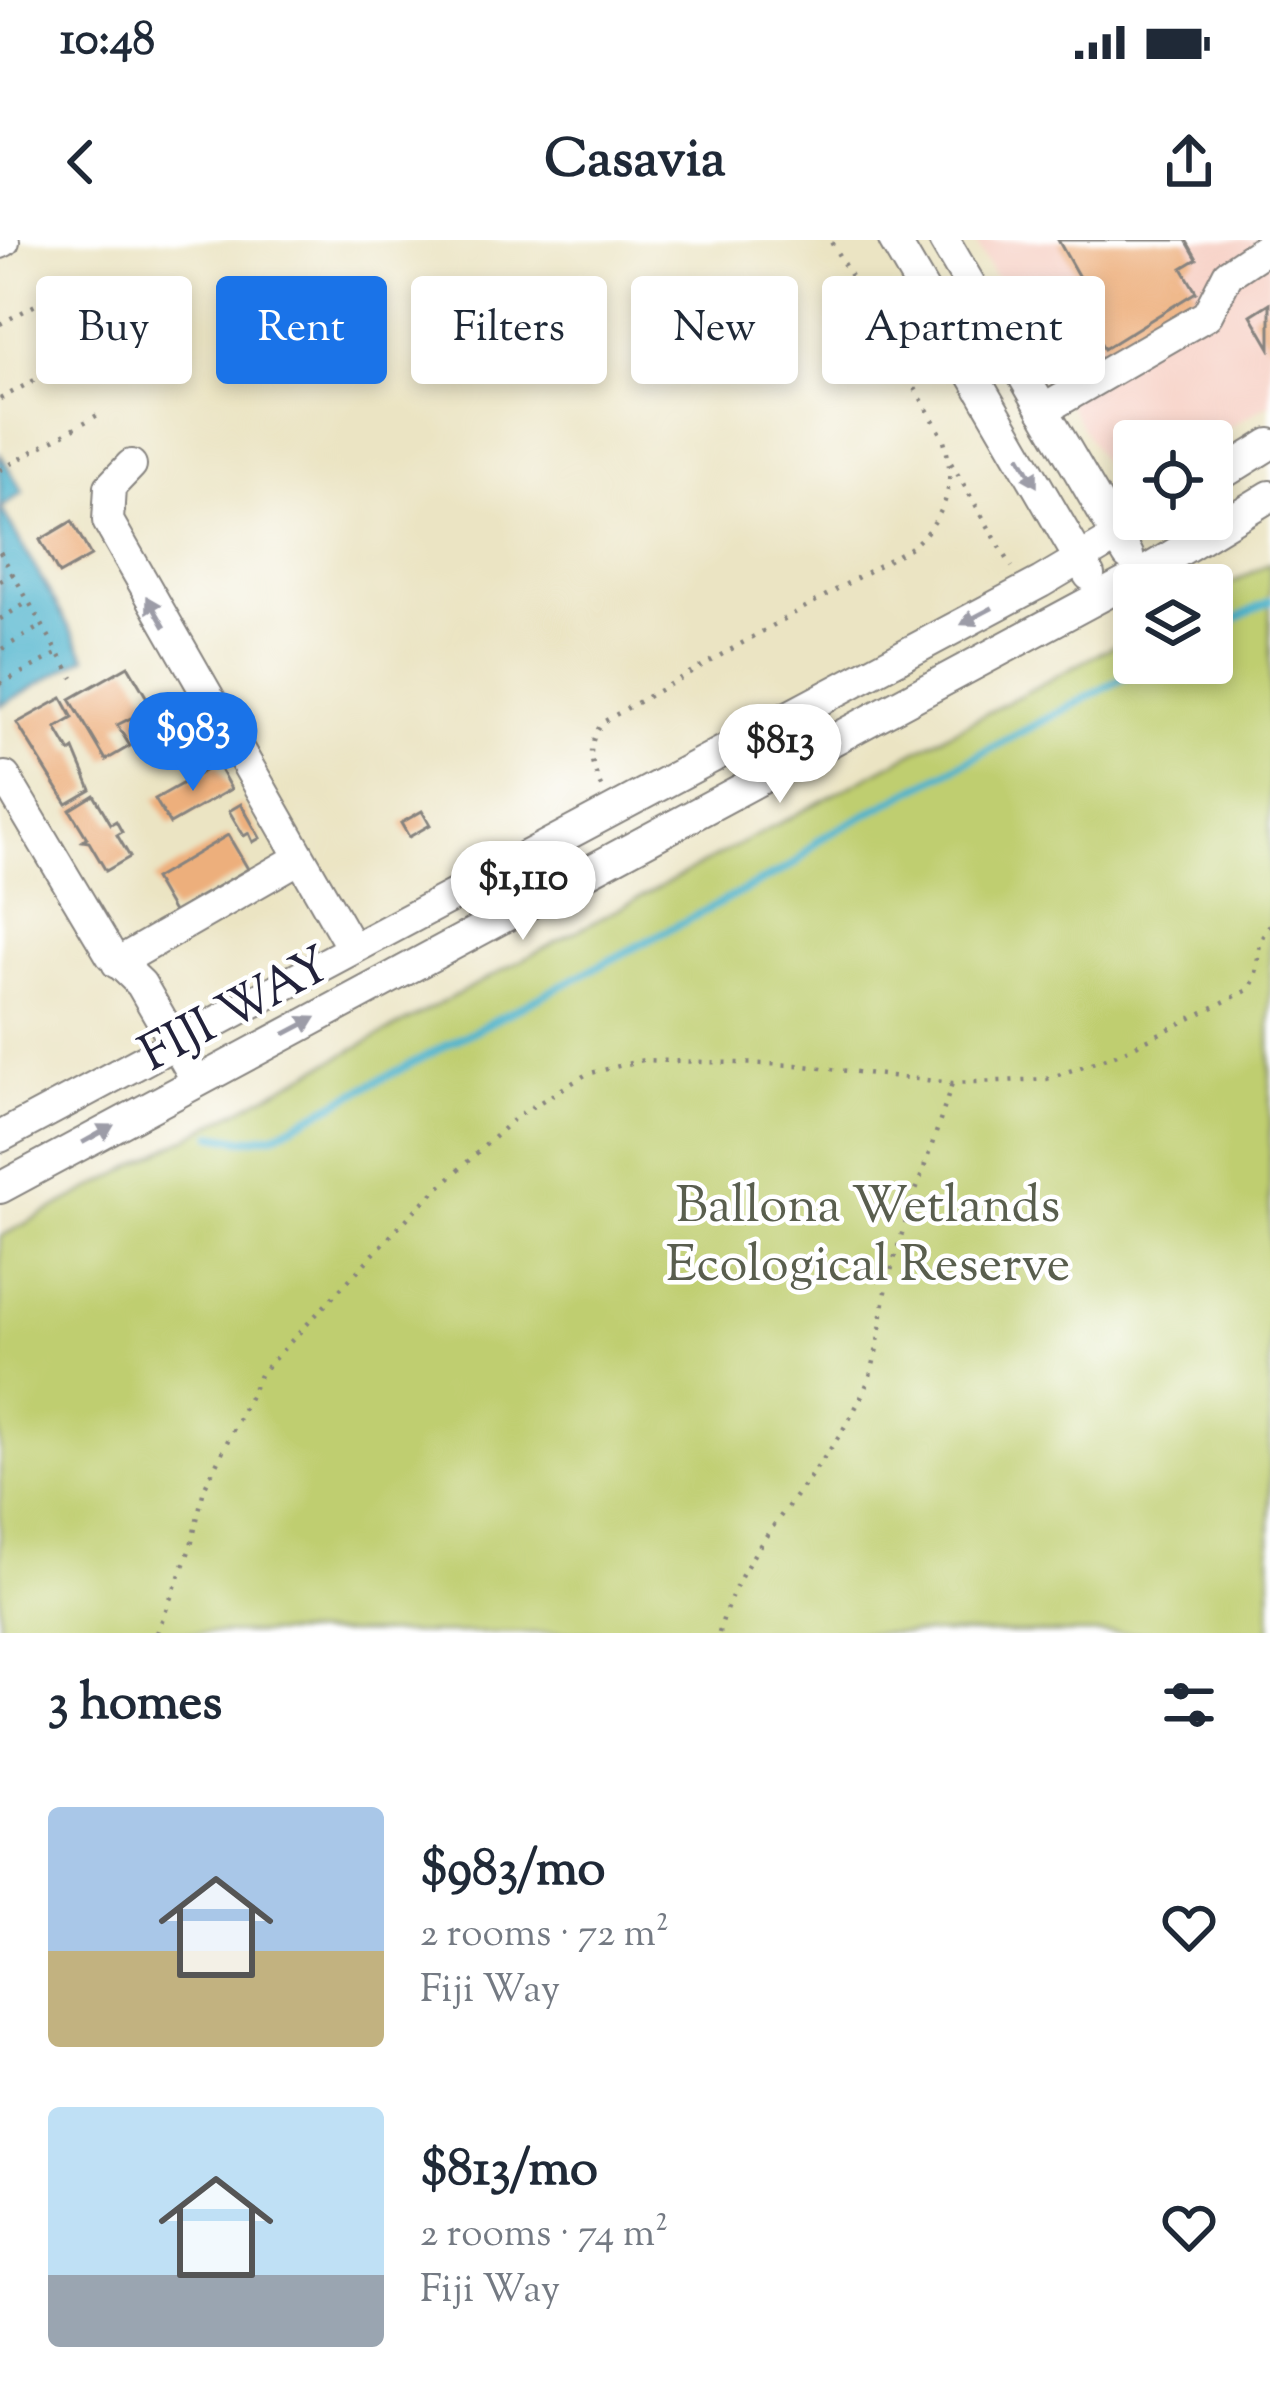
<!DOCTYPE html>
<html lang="en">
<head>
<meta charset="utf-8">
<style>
  body { margin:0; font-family:"Sorts Mill Goudy",serif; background:#f2f2f3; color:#1f2937; height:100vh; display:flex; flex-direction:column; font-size:45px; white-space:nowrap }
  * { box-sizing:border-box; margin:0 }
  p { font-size:39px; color:#747a83 }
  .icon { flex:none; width:66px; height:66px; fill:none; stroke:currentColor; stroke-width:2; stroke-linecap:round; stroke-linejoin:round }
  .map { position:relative; height:1393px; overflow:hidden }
  .panel { display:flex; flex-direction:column; background:#fff; flex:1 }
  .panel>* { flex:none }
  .banner { position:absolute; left:36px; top:36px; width:1200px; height:108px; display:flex; gap:24px }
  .tools { position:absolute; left:1113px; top:180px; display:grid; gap:24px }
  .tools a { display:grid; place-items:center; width:120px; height:120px; border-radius:12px; background:#fff; box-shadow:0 6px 18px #0003; font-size:60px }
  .price { position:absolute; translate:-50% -102px; padding:0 27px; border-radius:42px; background:#fff; color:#222; font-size:39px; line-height:78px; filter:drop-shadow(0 3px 6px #0008) }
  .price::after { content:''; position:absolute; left:50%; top:72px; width:36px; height:27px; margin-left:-18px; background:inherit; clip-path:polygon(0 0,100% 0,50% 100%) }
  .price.on { background:#1a73e8; color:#fff }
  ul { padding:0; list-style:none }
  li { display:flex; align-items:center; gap:36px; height:300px; padding:0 48px }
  li span { display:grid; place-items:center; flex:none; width:336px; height:240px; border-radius:12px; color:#555 }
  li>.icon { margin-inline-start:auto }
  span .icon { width:144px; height:144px; fill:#fffc; stroke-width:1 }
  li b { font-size:51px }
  h2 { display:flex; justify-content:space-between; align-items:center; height:144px; padding:0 48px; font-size:51px }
  .chip { padding:0 42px; border-radius:12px; background:#fff; box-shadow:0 6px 18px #0003; font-size:42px; line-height:108px }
  .chip.on { background:#1a73e8; color:#fff }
  .status { display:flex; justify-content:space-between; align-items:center; height:84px; padding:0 60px; background:#fff; direction:ltr }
  .status svg { height:33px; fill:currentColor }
  header { display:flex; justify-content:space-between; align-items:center; height:156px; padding:0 48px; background:#fff; font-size:54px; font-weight:700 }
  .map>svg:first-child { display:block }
</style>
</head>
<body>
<div class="status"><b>10:48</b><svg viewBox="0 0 49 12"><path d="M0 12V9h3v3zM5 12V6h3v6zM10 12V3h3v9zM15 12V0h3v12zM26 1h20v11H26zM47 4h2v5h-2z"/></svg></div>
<header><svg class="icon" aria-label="back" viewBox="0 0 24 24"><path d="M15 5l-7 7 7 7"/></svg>Casavia<svg class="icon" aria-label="share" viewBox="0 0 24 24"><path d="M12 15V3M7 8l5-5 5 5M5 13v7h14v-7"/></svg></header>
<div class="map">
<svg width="1270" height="1393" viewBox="0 0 1270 1393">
  <rect width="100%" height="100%" fill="#fff"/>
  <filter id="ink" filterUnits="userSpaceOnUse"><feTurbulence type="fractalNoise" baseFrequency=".00833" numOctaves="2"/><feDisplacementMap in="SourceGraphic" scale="24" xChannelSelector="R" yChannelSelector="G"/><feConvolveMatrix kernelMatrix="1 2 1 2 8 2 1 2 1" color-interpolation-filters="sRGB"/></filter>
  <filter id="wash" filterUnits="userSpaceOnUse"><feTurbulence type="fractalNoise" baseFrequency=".004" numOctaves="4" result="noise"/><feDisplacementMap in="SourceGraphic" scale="48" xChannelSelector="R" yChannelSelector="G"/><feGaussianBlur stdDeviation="2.7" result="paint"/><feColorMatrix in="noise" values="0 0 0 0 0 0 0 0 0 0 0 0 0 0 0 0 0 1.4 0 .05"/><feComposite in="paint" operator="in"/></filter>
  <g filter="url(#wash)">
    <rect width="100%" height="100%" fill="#ebe4c3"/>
    <polygon fill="#f7d1c6" points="974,0 1270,0 1270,163 1207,201 1134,201 1134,245 1120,254"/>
    <polygon fill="#bfce70" stroke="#707856" stroke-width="3" points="1270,323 1270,1393 0,1393 0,997 1134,395 1134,423 1212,423 1212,354"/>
    <polygon fill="#4db3cc" stroke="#386a84" stroke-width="3" points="0,214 23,252 1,268 86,417 0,466"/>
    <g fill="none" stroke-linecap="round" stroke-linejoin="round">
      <g stroke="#4db3cc" stroke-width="8">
        <polyline points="1212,391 1270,361"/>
        <polyline points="213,895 242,900 274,895 795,624 818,600 1152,423"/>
      </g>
    </g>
    <g id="blocks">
      <g fill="#edaf7b">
        <polygon points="1058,0 1186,0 1197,19 1182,28 1196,52 1104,109 1069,45 1080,39"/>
        <polygon points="1270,63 1270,108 1251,75"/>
        <polygon points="72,281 91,316 59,334 40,300"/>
        <polygon points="128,426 160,480 139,492 131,478 117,485 130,506 106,520 70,459"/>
        <polygon points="62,458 73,478 56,488 70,512 74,509 91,550 67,564 17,483"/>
        <polygon points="217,524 231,549 170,584 155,559"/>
        <polygon points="94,555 111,584 116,581 122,592 117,595 130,617 106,631 89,602 83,601 87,598 70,570"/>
        <polygon points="241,564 260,598 253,602 249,593 244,596 229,571"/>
        <polygon points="422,571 430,585 409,597 401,583"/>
        <polygon points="228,595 248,629 173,672 154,639"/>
      </g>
    </g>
  </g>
  <g filter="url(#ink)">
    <use href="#blocks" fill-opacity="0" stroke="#86837f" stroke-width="3"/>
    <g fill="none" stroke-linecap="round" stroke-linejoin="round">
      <g stroke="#86837f" stroke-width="34">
        <g id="minor">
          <polyline points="894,0 1089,335"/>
          <polyline points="944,0 1128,315"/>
          <polyline points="0,3 4,1"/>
          <polyline points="1043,170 1207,75 1228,34 1270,6"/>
          <polyline points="131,225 110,247 108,281 352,708"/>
          <polyline points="1212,240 1270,204"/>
          <polyline points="0,540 5,537 111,715 141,744 197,841"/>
          <polyline points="117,723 298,619"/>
          <polyline points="0,897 1041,342 1147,279"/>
          <polyline points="0,948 1140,335 1270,256"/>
        </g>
      </g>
      <g stroke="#86837f" stroke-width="4.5" stroke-dasharray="3 9" stroke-linecap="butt">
        <polyline points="0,84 39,63"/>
        <polyline points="0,159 71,120"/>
        <polyline points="951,223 1012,327"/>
        <polyline points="0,230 101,173"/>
        <polyline points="0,312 73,438"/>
        <polyline points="0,341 14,333"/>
        <polyline points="0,379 30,361"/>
        <polyline points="2,409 43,385"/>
        <polyline points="0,444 59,413"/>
        <path d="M601 547C590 519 585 507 603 482L913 306C948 274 957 242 943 197L830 0"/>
        <path d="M157 1393 191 1306 204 1249 261 1133 415 970 517 876 587 834 643 820 796 825 952 843 1047 839 1120 813 1248 750C1264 731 1251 706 1270 685"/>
        <path d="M719 1393C744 1297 821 1243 864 1151 881 1114 879 1074 890 1035 907 970 933 907 952 843"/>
      </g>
      <use href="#minor" stroke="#fff" stroke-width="30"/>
    </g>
    <defs><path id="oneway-solid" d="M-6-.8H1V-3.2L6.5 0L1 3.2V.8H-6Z" transform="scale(3)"/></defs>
    <g fill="#9c9ca7">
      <use href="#oneway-solid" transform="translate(1028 231) rotate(60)"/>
      <use href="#oneway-solid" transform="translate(156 372) rotate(-120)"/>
      <use href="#oneway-solid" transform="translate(977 376) rotate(152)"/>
      <use href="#oneway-solid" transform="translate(300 786) rotate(-28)"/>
      <use href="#oneway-solid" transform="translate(98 894) rotate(-29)"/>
    </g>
  </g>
  <g text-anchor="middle" stroke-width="9" stroke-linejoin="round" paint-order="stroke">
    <g font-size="51" fill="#22223b" stroke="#fff">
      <text transform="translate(234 767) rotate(-28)" y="18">FIJI WAY</text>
    </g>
    <g font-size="51" fill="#595e4e" stroke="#fff">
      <text x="868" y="981">Ballona Wetlands<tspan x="868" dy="59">Ecological Reserve</tspan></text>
    </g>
  </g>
</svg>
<div class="tools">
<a><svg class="icon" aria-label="locate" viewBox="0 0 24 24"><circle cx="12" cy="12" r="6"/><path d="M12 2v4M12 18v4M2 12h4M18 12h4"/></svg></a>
<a><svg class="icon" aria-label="layers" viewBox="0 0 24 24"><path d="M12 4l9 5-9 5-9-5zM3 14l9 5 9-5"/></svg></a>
</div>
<b class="price on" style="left:193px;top:554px">$983</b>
<b class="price" style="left:780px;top:566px">$813</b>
<b class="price" style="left:523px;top:703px">$1,110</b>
<div class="banner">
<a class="chip">Buy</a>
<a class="chip on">Rent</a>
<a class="chip">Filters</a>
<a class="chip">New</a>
<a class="chip">Apartment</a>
</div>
</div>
<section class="panel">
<h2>3 homes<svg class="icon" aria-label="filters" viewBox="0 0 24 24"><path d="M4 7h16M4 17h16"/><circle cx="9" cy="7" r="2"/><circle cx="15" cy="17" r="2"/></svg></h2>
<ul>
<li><span style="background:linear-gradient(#a9c7e8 60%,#c2b280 0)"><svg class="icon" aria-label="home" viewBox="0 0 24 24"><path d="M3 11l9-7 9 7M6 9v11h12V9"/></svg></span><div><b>$983/mo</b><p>2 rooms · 72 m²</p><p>Fiji Way</p></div><svg class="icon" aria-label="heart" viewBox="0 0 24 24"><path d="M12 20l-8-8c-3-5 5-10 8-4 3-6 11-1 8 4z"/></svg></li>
<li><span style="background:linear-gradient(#bfe0f5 70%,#9aa5b1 0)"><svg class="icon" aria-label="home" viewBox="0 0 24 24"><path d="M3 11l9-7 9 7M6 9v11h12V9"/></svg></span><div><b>$813/mo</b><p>2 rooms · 74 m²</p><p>Fiji Way</p></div><svg class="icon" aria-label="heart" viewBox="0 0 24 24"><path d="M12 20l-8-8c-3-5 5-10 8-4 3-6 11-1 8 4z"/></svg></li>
</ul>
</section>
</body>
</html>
